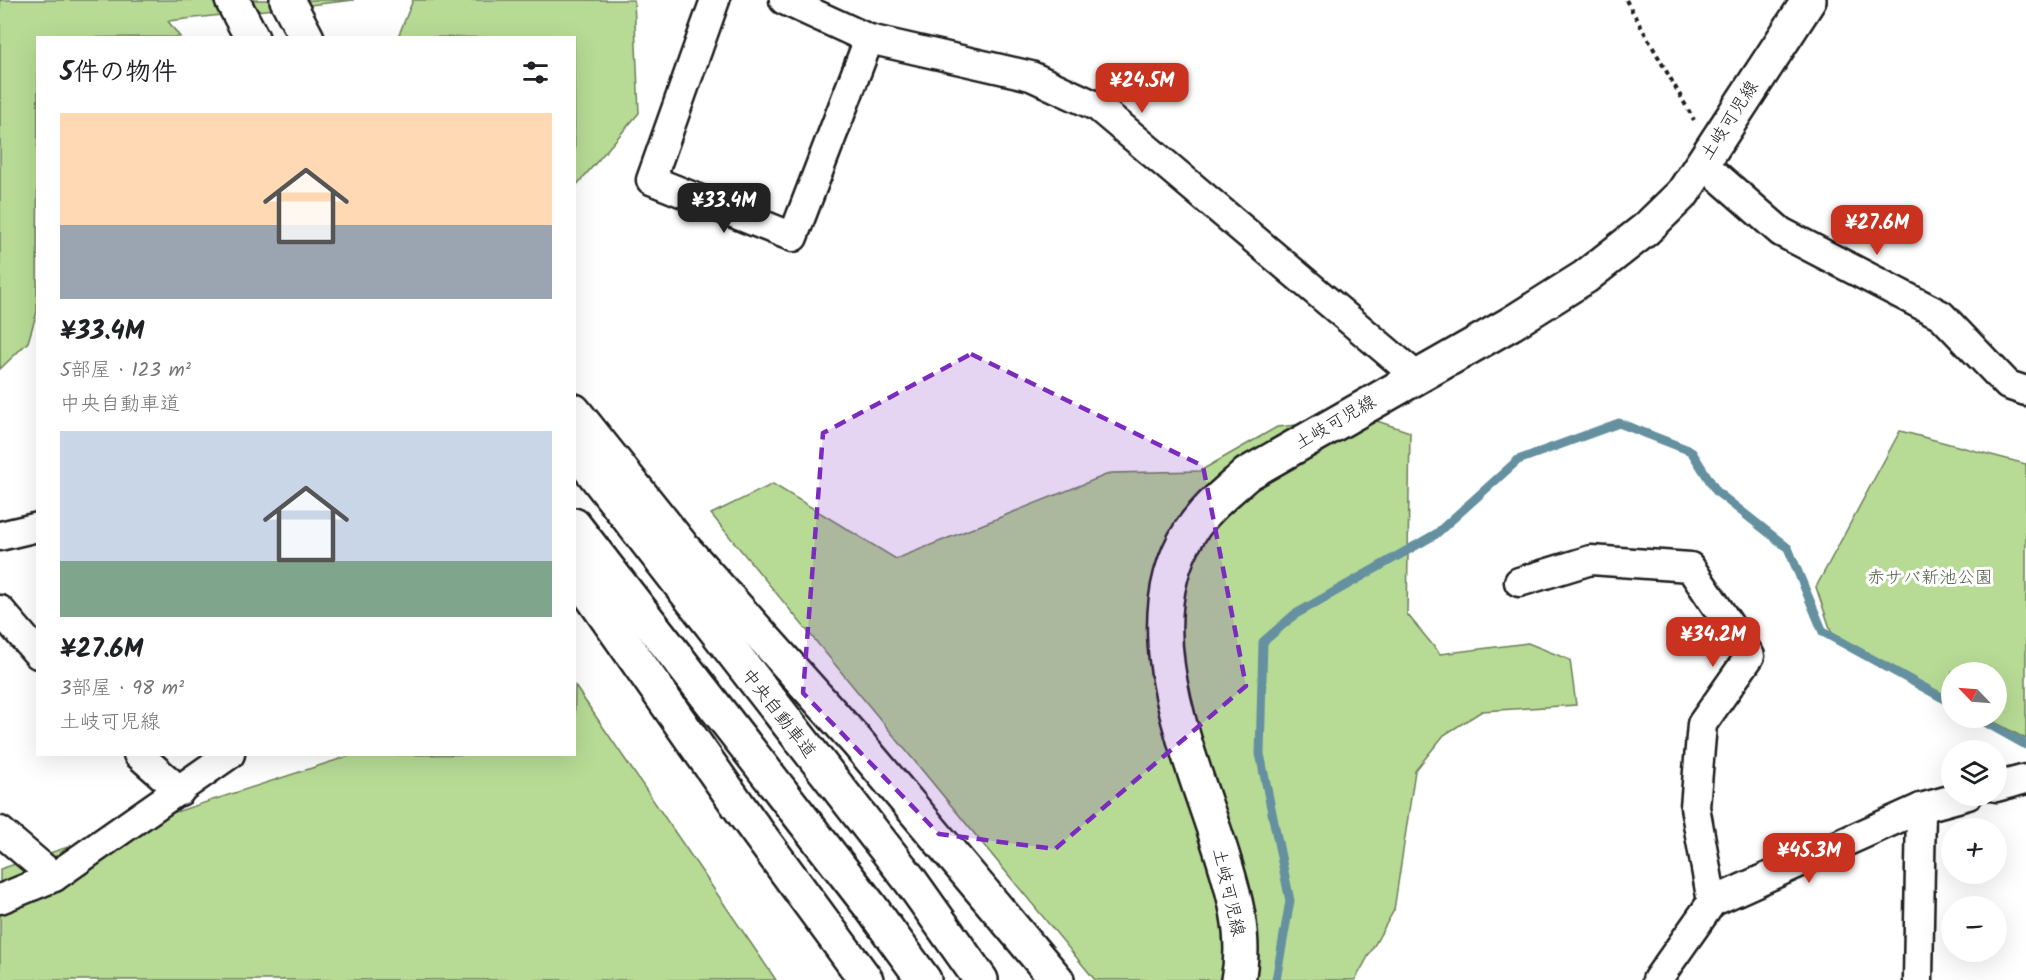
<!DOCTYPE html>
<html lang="ja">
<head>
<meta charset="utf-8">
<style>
  body { margin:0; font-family:Kalam,"Klee One",sans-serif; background:#f6f6f6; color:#202124; height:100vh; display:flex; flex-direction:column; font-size:22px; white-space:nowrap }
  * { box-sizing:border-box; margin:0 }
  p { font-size:20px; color:#757577 }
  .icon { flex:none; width:33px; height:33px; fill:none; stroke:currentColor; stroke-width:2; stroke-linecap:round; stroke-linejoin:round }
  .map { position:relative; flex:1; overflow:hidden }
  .details { position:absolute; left:36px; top:36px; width:540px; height:720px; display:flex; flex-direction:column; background:#fff; border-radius:0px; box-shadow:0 6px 24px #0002 }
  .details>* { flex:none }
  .needle { width:39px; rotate:295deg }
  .tools { position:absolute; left:1941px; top:662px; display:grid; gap:12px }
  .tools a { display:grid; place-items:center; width:66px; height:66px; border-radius:50%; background:#fff; box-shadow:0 6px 24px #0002; font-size:30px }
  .price { position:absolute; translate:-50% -51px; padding:0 14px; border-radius:12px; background:#c8321e; color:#fff; font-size:20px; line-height:39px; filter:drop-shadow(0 2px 3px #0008) }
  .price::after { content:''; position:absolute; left:50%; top:36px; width:18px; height:14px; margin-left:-9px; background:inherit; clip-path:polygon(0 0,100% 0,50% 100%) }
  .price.selected { background:#222; color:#fff }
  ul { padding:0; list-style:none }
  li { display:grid; align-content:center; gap:12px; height:318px; padding:0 24px }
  li span { display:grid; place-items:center; height:186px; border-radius:0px; color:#555 }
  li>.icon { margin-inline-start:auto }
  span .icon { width:108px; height:108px; fill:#fffc; stroke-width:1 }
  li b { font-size:26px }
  h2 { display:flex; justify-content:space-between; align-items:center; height:72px; padding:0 24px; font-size:26px }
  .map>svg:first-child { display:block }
</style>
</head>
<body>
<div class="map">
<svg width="2026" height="980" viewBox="0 0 2026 980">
  <rect width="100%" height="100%" fill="#fff"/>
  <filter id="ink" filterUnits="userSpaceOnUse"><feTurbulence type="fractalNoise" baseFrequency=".0167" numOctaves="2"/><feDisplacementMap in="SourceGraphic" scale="12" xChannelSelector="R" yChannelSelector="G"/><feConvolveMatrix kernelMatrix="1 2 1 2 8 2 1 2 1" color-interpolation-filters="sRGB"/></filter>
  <g filter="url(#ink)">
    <g fill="#b7db95" stroke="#6a7c58" stroke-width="1.5">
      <polygon points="0,0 354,0 168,21 180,37 38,38 37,312 28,342 0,369"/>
      <polygon points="413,0 634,0 639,113 575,187 574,38 398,37"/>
      <polygon points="1368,418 1410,432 1407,614 1440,654 1528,643 1570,660 1576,705 1482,711 1444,735 1415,771 1394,910 1355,980 1095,980 711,514 773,484 896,559 1111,473 1200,471 1277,427"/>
      <polygon points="1900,431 2026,464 2026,739 1985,717 1996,717 1996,672 1952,672 1951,699 1832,634 1816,587"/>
      <polygon points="575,686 776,980 0,980 0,869 352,755 574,754"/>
    </g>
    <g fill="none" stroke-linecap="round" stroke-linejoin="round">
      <g stroke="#65909f" stroke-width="9">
        <polyline points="1976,717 2026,745"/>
        <polyline points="1276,980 1290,901 1260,754 1263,642 1294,615 1436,534 1518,460 1619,423 1691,451 1717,492 1788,548 1823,632 1952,703"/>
      </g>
      <g stroke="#1c1c1c" stroke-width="33">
        <g id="street">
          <polyline points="715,0 651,180 793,237 869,39"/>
          <polyline points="784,0 869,39 1031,76 1098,107 1416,376"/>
          <polyline points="1701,162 1781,232 1941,315 2008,385 2026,391"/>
          <polyline points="0,536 38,527"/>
          <polyline points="1519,582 1591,560 1690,567 1750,656 1702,724 1695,807 1712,902"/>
          <polyline points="0,610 38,654"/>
          <polyline points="138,754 180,791"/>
          <polyline points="1996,787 2026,779"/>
          <polyline points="0,831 54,877"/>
          <polyline points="0,899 54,877 230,754"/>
          <polyline points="1657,980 1712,902 1921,808 1968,795"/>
          <polyline points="1918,980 1921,808"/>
        </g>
      </g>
      <g stroke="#1c1c1c" stroke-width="38">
        <path id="primary" d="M1238 980C1247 937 1234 892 1221 851 1191 756 1130 626 1190 532 1205 509 1227 492 1247 474L1512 323 1585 277 1646 229 1683 193 1809 0"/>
      </g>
      <g stroke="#1c1c1c" stroke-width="38">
        <g id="highway">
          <polyline points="232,0 252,38"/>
          <polyline points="287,0 307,38"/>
          <polyline points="574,411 685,550 857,742 1057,980"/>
          <polyline points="574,448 910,880 981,980"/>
          <polyline points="574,525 870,906 924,980"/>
          <polyline points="574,571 747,818 866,980"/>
        </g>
      </g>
      <polyline stroke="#1c1c1c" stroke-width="4" stroke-dasharray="4.5 4.5" stroke-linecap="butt" points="1626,0 1694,120"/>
      <use href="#street" stroke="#fff" stroke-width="28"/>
      <use href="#primary" stroke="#fff" stroke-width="33"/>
      <use href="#highway" stroke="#fff" stroke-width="33"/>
    </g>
  </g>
  <path fill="#7b2cbf" fill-opacity="0.2" stroke="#7b2cbf" stroke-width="4.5" stroke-dasharray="12 8" stroke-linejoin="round" d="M971 354 1203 466 1246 686 1055 849 939 834 803 693 823 433Z"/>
  <g text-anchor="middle" stroke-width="6" stroke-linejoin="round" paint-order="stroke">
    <g font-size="18" fill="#1c1c1c" stroke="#fff">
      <text transform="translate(1729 120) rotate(-57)" y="6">土岐可児線</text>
      <text transform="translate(1335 422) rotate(-30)" y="6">土岐可児線</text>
      <text transform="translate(779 713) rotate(52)" y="6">中央自動車道</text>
      <text transform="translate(1229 892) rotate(77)" y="6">土岐可児線</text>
    </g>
    <g font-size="18" fill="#525f46" stroke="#fff">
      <text x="1930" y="583">赤サバ新池公園</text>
    </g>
  </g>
</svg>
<div class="tools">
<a><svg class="needle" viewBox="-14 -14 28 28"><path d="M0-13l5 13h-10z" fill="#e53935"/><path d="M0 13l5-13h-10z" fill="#757577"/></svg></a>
<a><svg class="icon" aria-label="layers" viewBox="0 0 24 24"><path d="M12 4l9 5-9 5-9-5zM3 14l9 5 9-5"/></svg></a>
<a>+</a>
<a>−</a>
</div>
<b class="price" style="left:1142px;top:114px">¥24.5M</b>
<b class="price selected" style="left:724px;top:234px">¥33.4M</b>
<b class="price" style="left:1877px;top:256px">¥27.6M</b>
<b class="price" style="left:1713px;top:668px">¥34.2M</b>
<b class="price" style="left:1809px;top:884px">¥45.3M</b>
<section class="details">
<h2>5件の物件<svg class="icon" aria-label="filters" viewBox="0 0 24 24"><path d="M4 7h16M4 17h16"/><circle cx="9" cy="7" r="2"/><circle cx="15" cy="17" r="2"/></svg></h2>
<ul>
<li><span style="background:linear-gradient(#ffd9b3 60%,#9aa5b1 0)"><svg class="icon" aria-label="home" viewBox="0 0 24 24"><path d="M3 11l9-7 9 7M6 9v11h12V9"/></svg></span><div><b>¥33.4M</b><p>5部屋 · 123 m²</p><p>中央自動車道</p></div></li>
<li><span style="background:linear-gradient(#c9d6e8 70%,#7fa58c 0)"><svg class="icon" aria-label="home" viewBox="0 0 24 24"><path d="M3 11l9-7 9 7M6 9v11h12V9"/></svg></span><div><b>¥27.6M</b><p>3部屋 · 98 m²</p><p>土岐可児線</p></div></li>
</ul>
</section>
</div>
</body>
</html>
